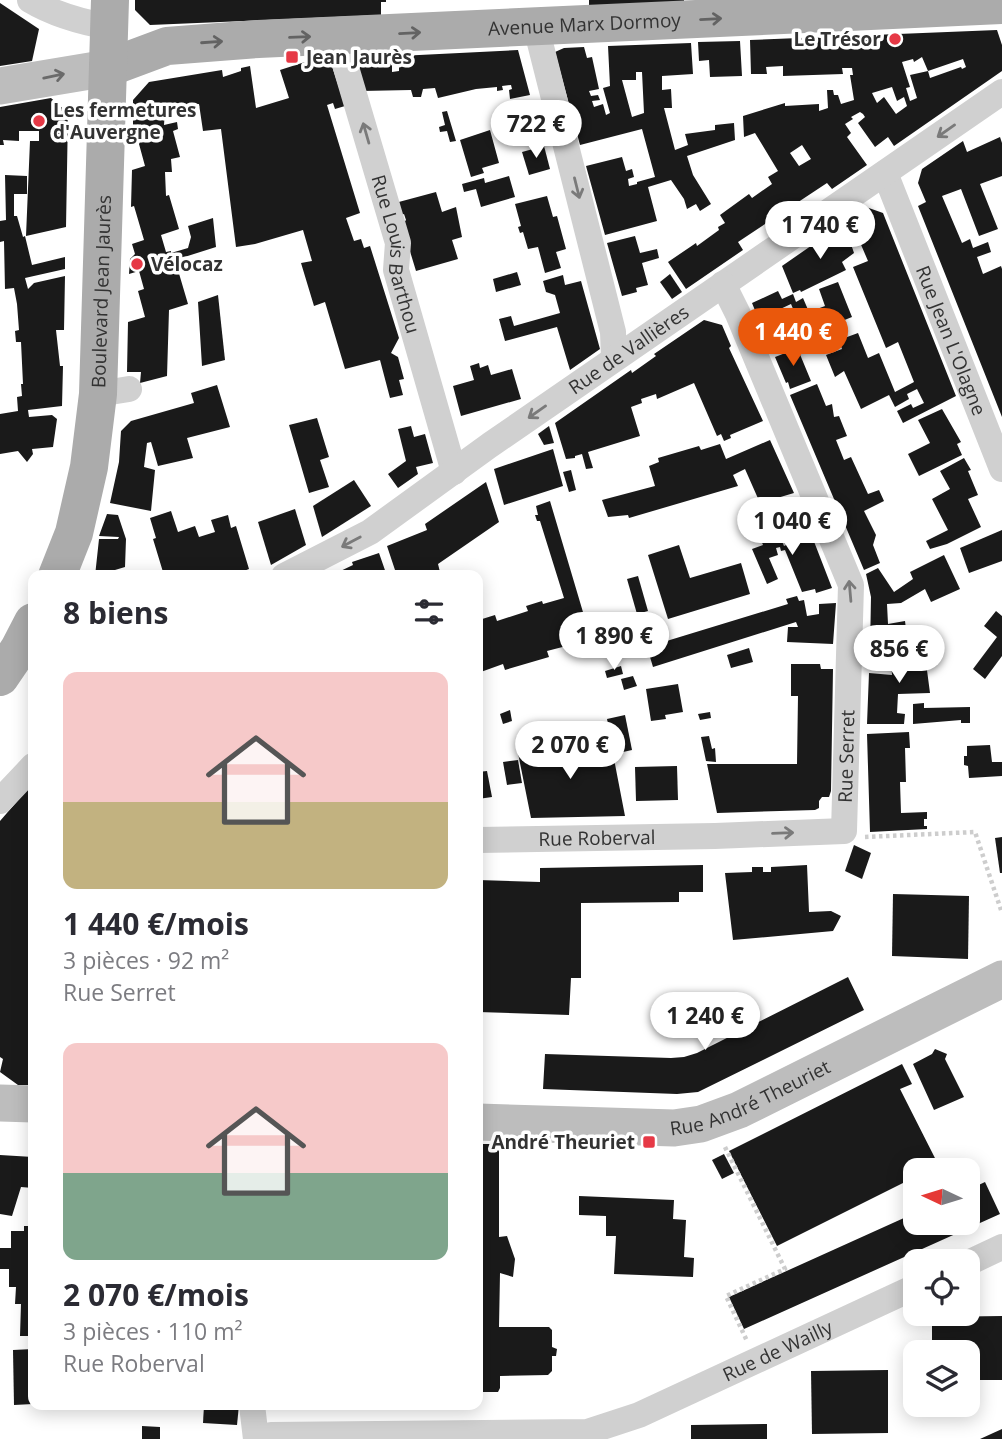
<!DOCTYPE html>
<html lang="fr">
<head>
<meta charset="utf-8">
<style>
  body { margin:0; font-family:"Open Sans",sans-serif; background:#f7f7f7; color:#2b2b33; height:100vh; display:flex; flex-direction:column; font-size:26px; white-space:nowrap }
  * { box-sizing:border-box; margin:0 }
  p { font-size:23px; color:#7c7c81 }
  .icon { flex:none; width:38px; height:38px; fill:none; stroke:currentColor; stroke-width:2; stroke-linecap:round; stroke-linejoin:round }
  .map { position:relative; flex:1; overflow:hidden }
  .side { position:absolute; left:28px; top:570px; width:455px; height:840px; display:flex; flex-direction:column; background:#fff; border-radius:14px; box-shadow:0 4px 18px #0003 }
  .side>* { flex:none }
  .needle { width:46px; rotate:274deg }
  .fabs { position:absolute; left:903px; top:1158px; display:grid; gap:14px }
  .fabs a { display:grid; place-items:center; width:77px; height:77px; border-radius:14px; background:#fff; box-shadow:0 4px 18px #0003; font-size:35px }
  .price { position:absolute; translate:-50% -60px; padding:0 16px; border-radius:24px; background:#fff; color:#222; font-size:23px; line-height:46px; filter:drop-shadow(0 2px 4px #0008) }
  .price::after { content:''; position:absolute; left:50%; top:42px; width:21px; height:16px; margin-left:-10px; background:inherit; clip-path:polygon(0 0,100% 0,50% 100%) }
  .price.current { background:#ea580c; color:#fff }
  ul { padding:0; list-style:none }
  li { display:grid; align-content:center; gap:14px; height:371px; padding:0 35px }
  li span { display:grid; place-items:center; height:217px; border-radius:14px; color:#555 }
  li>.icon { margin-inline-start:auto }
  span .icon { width:126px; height:126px; fill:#fffc; stroke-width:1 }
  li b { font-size:30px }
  h2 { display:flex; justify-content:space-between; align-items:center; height:84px; padding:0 35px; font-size:30px }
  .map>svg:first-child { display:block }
</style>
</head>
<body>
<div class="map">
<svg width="1002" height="1439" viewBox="0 0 1002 1439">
  <rect width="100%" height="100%" fill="#fff"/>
  <g fill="#1a1a1a" fill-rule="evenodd">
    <polygon points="135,0 386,0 386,2 381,2 381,15 150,25 135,10"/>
    <polygon points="589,0 684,0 684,2 589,6"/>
    <polygon points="0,3 39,29 32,61 0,66"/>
    <path d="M997 30 1002 45V71L894 146 888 137 875 147 858 123 865 117 863 114 860 112 851 117 853 119 845 124 851 133 847 137 867 165 832 189 827 183 738 242 743 250 686 289 668 262 696 243 697 246 719 230 718 227 725 223 720 215 749 194 752 198 772 184 768 177 778 171 755 133 744 137 743 116 785 103V106L819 104V111L828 108 827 90H833L834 95H838L841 104 854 100 850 75H853L852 68H842L843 74 783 76V66L766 67 767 74H751L750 40ZM922 57 928 71 910 75 917 98 910 101 906 88 910 87 902 62 913 59 914 62ZM963 59 966 67 962 69 961 67 930 78 928 71ZM892 87 897 101 904 97 907 106 896 114 884 97 877 103 872 93ZM802 145 811 159 799 166 790 153Z"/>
    <polygon points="740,41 742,76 710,77 709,60 699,61 698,42"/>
    <path d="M691 43 693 74 662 76V90L671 89 672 108H664L675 150 688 145 685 134 715 130V125L734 123 735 140 687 156 693 175 711 204 700 211 696 204 687 209 684 199 671 180 648 187 657 221 605 235 586 166 622 157 626 171 632 169 634 177 628 179 629 186 637 184V182L655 177 642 129 580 145 555 52 564 48 584 47 587 58 592 57 599 89 589 91 591 96 598 95 600 100 592 101 594 107 603 104 606 115 610 113 603 88 610 86 608 46ZM636 72H642L644 113 632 117 622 80H636Z"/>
    <polygon points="518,50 530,95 510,99 509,90 512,89 511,85 502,86 503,90 497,91 497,87 476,89 438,98 435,88 423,89 421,97 413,97 411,90 361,91 352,58 392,56 392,72 399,71 399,56"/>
    <polygon points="330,60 345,106 335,109 333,103 327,105 360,213 346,218 354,241 361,239 364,248 370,246 399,338 391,353 398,357 404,379 399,380 403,395 390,398 380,360 345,369 325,302 314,306 301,263 312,261 303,230 255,244 236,247 221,129 203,131 199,104 165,110 164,125 177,122 178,129 173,131 180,157 171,159 172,172 165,172 166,196 169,195 179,229 161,235 166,252 171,251 171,253 188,248 191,237 188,226 213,218 216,247 175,260 188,304 169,310 167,376 140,383 141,372 127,372 128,322 145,317 138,291 144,289 139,271 129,274 130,259 135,254 132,244 144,240 134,206 131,207 132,170 145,166 136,133 133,134 133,100 149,82 222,70 223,77 241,71 241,68 250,66 256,108 289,98 280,70 308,61 309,64 314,64"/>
    <polygon points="51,98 68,113 66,227 26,236 30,141 39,141 39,131 19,131 19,141 3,140 4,145 0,145 0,107"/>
    <polygon points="447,111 456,141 450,142 447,131 440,132 439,127 445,125 442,112"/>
    <polygon points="490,130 499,163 482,168 484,173 471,177 460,140"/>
    <polygon points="1000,137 1002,143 1002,176 980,184 998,229 979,236 961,189 942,196 962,243 970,239 973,248 988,242 991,252 977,257 983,274 1001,266 1002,269 1002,417 918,206 926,202 918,183 922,169 963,141 967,152"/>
    <polygon points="544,146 550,169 529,175 522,152"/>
    <polygon points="5,175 27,176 27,194 14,194 14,216 17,216 23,237 25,236 32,265 65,257 65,269 25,278 28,289 34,283 65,276 64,330 56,330 60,366 63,366 62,406 28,410 29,417 52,415 57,419 53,447 32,449 33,454 27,462 18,451 0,454 0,414 18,411 17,397 22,396 21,384 23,384 21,342 16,342 15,331 19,330 17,304 14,288 5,289 4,241 0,242 0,221 6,220"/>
    <polygon points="509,176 515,197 481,207 476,189 464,192 462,184 484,178 485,183"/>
    <polygon points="436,192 442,212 456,207 462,237 452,240 458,259 416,271 402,225 406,220 404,214 399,216 395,203"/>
    <polygon points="547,196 553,217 557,216 566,249 556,252 561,268 545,273 538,247 528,249 523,232 520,233 518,227 521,226 515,204"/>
    <polygon points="866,207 883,213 956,396 903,423 897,411 911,404 913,408 924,403 917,389 907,394 909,399 895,407 889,395 861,409 844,371 835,377 826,355 842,349 839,340 858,333 868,358 879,353 895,392 914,382 898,342 886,348 853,267 868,261 850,219"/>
    <polygon points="844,223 854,253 842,262 846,270 801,292 800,290 793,293 782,266"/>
    <polygon points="635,236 640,253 657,249 659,258 642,263 648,285 636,288 637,292 622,296 607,243"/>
    <polygon points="517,272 521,285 496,292 493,279"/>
    <polygon points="670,274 682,292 672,299 660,282"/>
    <polygon points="563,275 565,285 581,281 600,349 570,370 557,327 505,341 499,319 511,316 514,326 560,313 555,295 546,292 543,281"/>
    <polygon points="838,282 852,317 817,331 822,346 809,350 806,344 801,347 795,333 802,330 791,304 776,311 780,322 763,330 752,303 778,291 782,299 793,294 796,302 803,298 809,312 825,306 819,289"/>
    <polygon points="218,295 225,360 202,366 198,302"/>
    <polygon points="704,320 722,325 731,346 729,348 763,421 730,435 731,438 724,441 721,434 717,436 694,383 657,399 656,394 641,399 642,403 631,407 640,436 588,452 593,468 586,469 582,454 575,456 575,458 566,459 555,423 631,370 632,373 656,356 654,354"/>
    <polygon points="801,347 803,351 799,352 811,381 790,389 788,382 786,383 775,357"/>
    <polygon points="479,363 480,368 488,365 491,375 512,369 521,399 461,416 453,386 474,380 470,366"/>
    <polygon points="817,384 826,406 832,404 834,417 839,416 847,436 836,440 844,460 851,457 868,494 879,490 884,501 864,511 876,535 873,545 880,563 864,570 790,395"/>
    <polygon points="217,385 230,427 187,438 193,458 158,466 151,442 147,443 144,467 155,470 151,511 110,503 119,462 121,431 131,421 194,403 191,393"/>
    <polygon points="942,409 961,442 957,444 962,455 919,476 908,454 930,443 918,420"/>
    <polygon points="317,418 329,457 320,460 329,487 309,493 289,425"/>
    <polygon points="411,426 414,437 425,434 433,463 416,467 418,474 398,488 388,474 406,461 398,429"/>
    <polygon points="549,426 554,443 544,445 538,434"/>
    <polygon points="770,440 794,493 760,503 745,469 733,475 738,486 629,518 628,515 608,517 602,500 655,486 649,466 659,462 658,458 699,446 701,450 720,444 726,459"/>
    <polygon points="553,449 563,486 504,505 494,469"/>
    <polygon points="964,458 971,470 968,471 978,495 968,499 981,527 947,544 930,549 926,541 948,530 932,499 950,489 940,471"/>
    <polygon points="571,470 576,490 569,492 563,472"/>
    <polygon points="354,480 371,506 322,537 313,506"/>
    <polygon points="486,482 499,522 438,564 441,576 397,576 387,546 427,530 425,524"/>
    <polygon points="550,501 588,629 586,630 588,637 577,641 578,643 547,651 549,657 505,670 503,664 478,673 479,620 495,615 497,621 528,611 526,606 542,601 543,604 564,598 540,521 537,521 535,515 538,515 536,506"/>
    <polygon points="295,509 306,545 271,565 258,522"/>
    <polygon points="171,511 178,532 195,526 199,537 215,532 211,520 228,515 231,528 236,526 249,569 231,576 144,576 153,572 154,575 163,572 153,539 156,538 150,518"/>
    <polygon points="107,514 118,515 126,539 125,567 95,576 99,539 118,539 119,537 99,536"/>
    <polygon points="772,518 784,546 791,543 790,540 793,538 790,531 808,526 832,588 816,593 815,589 802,592 785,550 781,551 780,547 776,548 778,555 769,558 778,579 767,584 752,549 763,545 754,523"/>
    <polygon points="1002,530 1002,561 969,573 960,548"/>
    <polygon points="679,545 690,578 741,563 750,594 668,619 648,555"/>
    <polygon points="379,553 387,576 330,576 353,565 352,562"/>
    <polygon points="944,555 960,589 931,602 925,589 901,603 887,604 888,624 905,621 908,645 870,650 871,597 866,574 878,568 894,592 913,579 910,572"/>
    <polygon points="638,576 648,611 637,614 627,579"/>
    <polygon points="797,596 799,601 804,600 807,616 819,614 819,604 836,603 833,644 787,642 788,627 798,627 796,622 653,667 647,647 788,604 786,599"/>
    <polygon points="996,611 1002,616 1002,656 985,679 973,669 997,637 984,626"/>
    <polygon points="920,631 938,654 925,655 930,693 898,694 897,713 905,714 904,724 867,724 869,673 892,675 891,658 914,656 913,645 918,644 919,637 916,634"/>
    <polygon points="749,648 753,662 731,668 727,655"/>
    <polygon points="791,664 820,664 821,669 833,669 831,791 829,797 822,797 819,801 819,808 815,810 717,813 707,764 797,764 798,696 791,696"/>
    <polygon points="621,666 623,674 607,678 605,671"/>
    <polygon points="633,676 637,686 624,690 621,679"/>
    <polygon points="678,684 683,712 665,715 666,719 651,721 646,689"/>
    <polygon points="924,703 924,708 970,707 970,723 961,723 961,720 913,724 913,704"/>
    <polygon points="510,710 512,721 503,724 500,714"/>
    <polygon points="710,712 711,718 700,720 698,714"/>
    <polygon points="625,715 632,750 614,754 607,719"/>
    <polygon points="581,732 587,764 614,759 625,816 531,818 518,753 546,748 545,739"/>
    <polygon points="909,732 910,748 905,748 906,782 900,782 901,813 927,812 927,819 924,819 924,826 927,826 927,829 870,832 867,734"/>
    <polygon points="709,736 712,749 715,748 716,762 706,761 701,737"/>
    <polygon points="990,745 992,762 1002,762 1002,776 969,778 968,766 964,765 964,756 967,756 967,746"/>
    <polygon points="518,760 522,783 507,785 503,762"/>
    <polygon points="677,766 678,800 636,801 635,767"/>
    <polygon points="487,771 492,797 478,799 478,772"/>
    <polygon points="33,783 33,823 30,825 33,828 33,837 29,841 30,851 33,851 33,1046 31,1051 33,1052 33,1085 18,1085 0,1072 3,1059 0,1057 0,821"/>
    <polygon points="1002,837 1002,873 1000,873 995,838"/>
    <polygon points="854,845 871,853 862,879 845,871"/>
    <polygon points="703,865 703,892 679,892 679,902 581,903 581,978 571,978 569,1015 478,1012 478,880 540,882 540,868"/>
    <polygon points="807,865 809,912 831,911 841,916 833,931 733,940 725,873 752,872 752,867 763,867 763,872 771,872 771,867"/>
    <polygon points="893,894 969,896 968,959 892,956"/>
    <polygon points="848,977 864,1010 698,1092 677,1094 543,1089 545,1054 671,1058 684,1057 697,1053"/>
    <polygon points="935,1049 947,1054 945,1059 964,1097 934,1110 913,1064 932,1054"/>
    <polygon points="902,1064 912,1084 900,1089 939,1166 929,1171 915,1171 915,1177 777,1246 729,1151"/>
    <polygon points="478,1144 499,1144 499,1237 507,1236 515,1259 513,1277 500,1273 499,1327 549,1327 552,1330 552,1347 557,1349 556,1356 552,1356 552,1371 548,1375 500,1376 500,1388 498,1392 478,1392"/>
    <polygon points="724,1154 734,1173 722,1179 712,1160"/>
    <polygon points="0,1155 33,1157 33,1188 21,1187 12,1216 0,1214"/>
    <polygon points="985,1182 1000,1214 744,1329 729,1297 915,1213 915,1223 968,1223 968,1190"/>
    <polygon points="579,1196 674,1200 673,1219 686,1220 684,1257 694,1258 693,1277 614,1274 616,1236 606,1236 606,1216 579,1215"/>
    <polygon points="24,1226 33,1226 33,1336 20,1336 21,1304 15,1304 16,1287 9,1287 9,1269 0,1269 0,1248 11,1248 11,1231 24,1231"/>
    <polygon points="1002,1316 1002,1380 968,1380 968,1353 932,1353 932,1317"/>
    <polygon points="33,1349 33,1404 14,1405 13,1350"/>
    <polygon points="888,1370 888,1433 812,1434 811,1371"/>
    <polygon points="204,1405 239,1405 237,1425 203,1423"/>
    <polygon points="767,1424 767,1439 691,1439 691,1425"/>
    <polygon points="142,1426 160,1427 160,1439 142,1439"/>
    <polygon points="1002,1429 1002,1439 980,1439"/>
  </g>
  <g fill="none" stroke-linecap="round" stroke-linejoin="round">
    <g stroke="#cdcdcd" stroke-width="4.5" stroke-dasharray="3.5 3.5" stroke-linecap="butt">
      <polyline points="865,837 975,832 1002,913"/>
      <polyline points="725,1147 785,1269 726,1296 747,1341"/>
    </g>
    <g stroke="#d0d0d0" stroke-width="26">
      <path d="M30 0C55 15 81 22 110 27"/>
      <polyline points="536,27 613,332 614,359"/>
      <path id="s1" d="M342 36V54L398 243 396 270 454 472"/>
      <path id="s2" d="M885 173 1002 469"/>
      <polyline points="98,394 129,389"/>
      <path id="s3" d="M284 576 370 532 490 445 1002 92"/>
      <polyline points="0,801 33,766"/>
      <path id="s4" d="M478 840 715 836 844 831 851 585 738 314 723 284"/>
      <polyline points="968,1263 1002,1247"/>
      <polyline points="252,1405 256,1439"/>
      <path id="s5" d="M256 1439 271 1435 587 1432 639 1415 915 1287"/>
    </g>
    <g stroke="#bdbdbd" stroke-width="37">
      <polyline points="0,86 108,68"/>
      <polyline points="0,1103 33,1104"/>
      <path id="s6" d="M478 1122 674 1128 701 1124 739 1110 1002 979"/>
    </g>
    <g stroke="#ababab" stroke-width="38">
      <path id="s7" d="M108 68 167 46 258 39 1002 5"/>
      <path id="s8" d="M57 576 74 533 89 467 98 394 110 0"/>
      <polyline points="0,677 19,649 33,622"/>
    </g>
  </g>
  <defs><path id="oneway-shaft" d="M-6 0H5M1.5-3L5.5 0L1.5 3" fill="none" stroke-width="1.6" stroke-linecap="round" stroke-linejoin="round" transform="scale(1.75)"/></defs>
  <g stroke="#636363">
    <use href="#oneway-shaft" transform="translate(711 19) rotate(-3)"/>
    <use href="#oneway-shaft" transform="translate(410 33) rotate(-3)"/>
    <use href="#oneway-shaft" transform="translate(300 37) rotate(-2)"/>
    <use href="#oneway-shaft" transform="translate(212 42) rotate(-4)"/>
  </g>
  <use stroke="#6a6a6a" href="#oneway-shaft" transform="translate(54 76) rotate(-12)"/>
  <g stroke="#7a7a7a">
    <use href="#oneway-shaft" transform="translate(946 131) rotate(145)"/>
    <use href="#oneway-shaft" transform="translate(366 133) rotate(-106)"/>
    <use href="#oneway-shaft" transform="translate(577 188) rotate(76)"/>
    <use href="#oneway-shaft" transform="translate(537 412) rotate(145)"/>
    <use href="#oneway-shaft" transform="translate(351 542) rotate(152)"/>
    <use href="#oneway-shaft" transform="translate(850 591) rotate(-95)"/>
    <use href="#oneway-shaft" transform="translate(783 833) rotate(-2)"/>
  </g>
  <g fill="#e63946" stroke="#fff" stroke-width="2.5">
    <circle cx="895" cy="39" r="7"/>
    <rect x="285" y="50" width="14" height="14" rx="3.5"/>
    <circle cx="39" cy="121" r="7"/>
    <circle cx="137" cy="264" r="7"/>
    <rect x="642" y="1135" width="14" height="14" rx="3.5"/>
  </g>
  <g text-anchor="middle" stroke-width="7" stroke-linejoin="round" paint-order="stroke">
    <g font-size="19" fill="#333" stroke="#fff">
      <text dy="7" stroke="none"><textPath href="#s7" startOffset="481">Avenue Marx Dormoy</textPath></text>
      <text dy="7" stroke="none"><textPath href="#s1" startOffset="226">Rue Louis Barthou</textPath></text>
      <text dy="7" stroke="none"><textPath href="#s8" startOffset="290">Boulevard Jean Jaurès</textPath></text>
      <text dy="7" stroke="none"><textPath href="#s2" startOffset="180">Rue Jean L'Olagne</textPath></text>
      <text dy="7" stroke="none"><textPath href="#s3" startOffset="413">Rue de Vallières</textPath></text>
      <text dy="7" stroke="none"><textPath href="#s4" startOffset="441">Rue Serret</textPath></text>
      <text dy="7" stroke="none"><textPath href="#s4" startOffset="119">Rue Roberval</textPath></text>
      <text dy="7" stroke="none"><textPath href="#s6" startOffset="278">Rue André Theuriet</textPath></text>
      <text dy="7" stroke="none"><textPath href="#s5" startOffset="539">Rue de Wailly</textPath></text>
    </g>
    <g font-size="19" font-weight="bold" fill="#333" stroke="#fff" text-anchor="start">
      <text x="881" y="46" text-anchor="end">Le Trésor</text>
      <text x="306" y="64">Jean Jaurès</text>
      <text x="53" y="117">Les fermetures<tspan x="53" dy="22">d'Auvergne</tspan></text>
      <text x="151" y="271">Vélocaz</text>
      <text x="635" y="1149" text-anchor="end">André Theuriet</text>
    </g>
  </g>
</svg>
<div class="fabs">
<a><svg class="needle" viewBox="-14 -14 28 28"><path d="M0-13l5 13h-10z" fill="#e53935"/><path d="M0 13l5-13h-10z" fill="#7c7c81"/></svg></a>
<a><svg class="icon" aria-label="locate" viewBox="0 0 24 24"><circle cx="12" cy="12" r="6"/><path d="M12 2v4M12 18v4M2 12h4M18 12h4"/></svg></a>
<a><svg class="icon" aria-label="layers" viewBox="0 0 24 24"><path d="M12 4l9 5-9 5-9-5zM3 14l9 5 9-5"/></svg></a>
</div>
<b class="price" style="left:536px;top:160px">722 €</b>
<b class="price" style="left:820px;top:261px">1 740 €</b>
<b class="price current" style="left:793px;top:368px">1 440 €</b>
<b class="price" style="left:792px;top:557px">1 040 €</b>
<b class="price" style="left:614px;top:672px">1 890 €</b>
<b class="price" style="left:899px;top:685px">856 €</b>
<b class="price" style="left:570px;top:781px">2 070 €</b>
<b class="price" style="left:705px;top:1052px">1 240 €</b>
<section class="side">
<h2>8 biens<svg class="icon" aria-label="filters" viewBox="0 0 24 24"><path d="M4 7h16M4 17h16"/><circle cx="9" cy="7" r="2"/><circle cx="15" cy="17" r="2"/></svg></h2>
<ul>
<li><span style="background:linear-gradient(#f6c9c9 60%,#c2b280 0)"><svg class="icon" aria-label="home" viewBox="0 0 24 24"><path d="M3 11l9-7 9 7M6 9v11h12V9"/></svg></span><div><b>1 440 €/mois</b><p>3 pièces · 92 m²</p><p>Rue Serret</p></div></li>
<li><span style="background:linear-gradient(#f6c9c9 60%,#7fa58c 0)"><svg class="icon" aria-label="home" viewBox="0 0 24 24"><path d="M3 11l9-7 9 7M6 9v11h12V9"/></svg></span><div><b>2 070 €/mois</b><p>3 pièces · 110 m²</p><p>Rue Roberval</p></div></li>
</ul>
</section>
</div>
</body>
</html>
